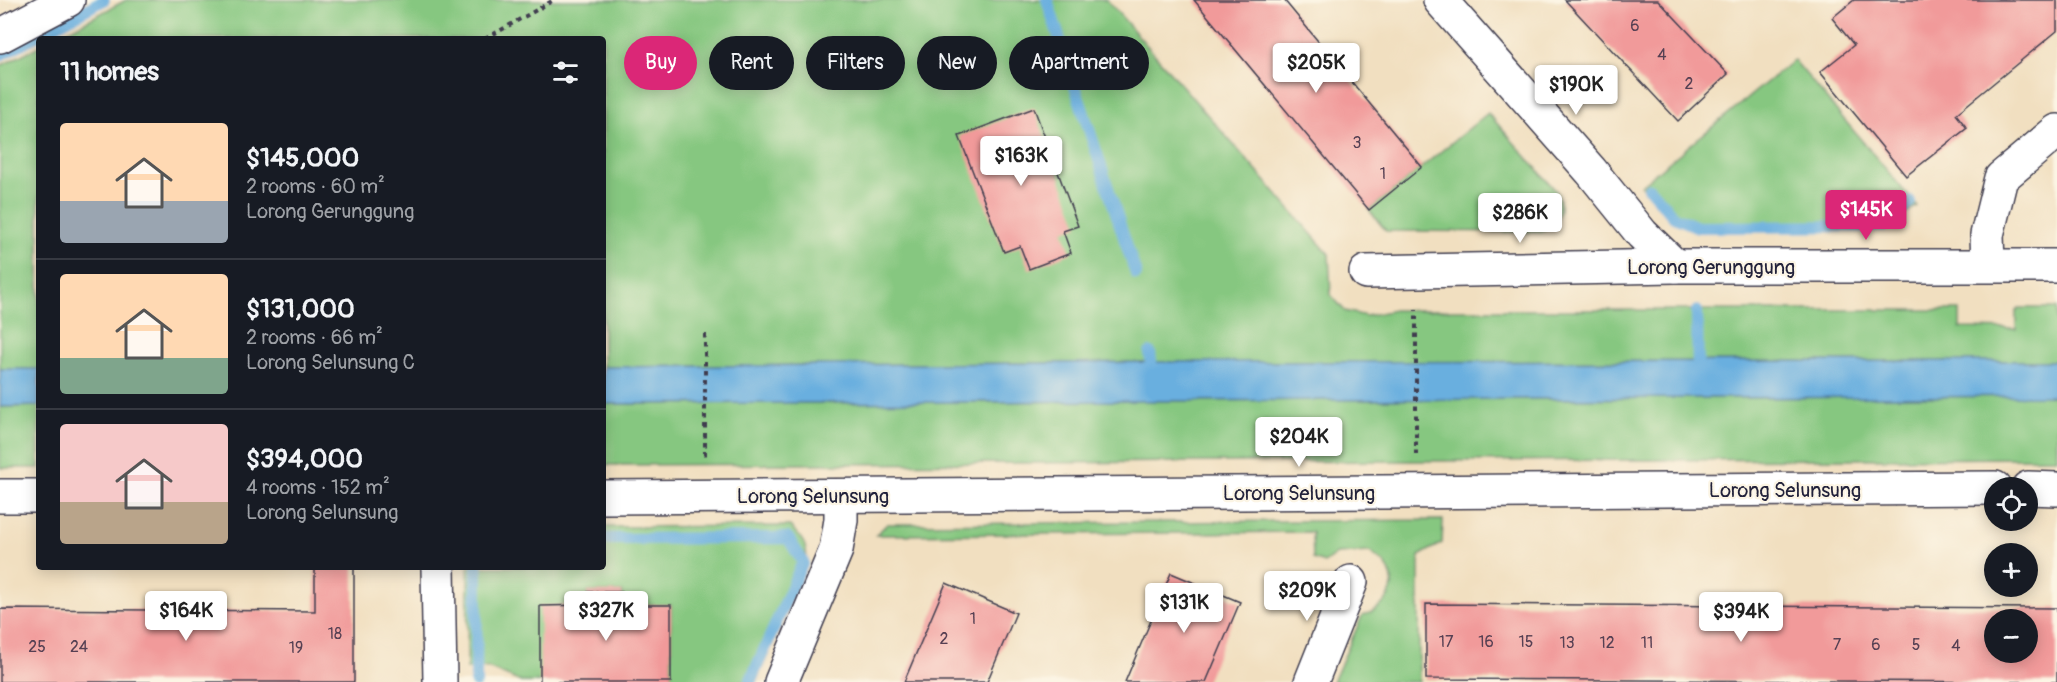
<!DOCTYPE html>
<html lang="en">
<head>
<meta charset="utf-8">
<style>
  body { margin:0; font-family:Pangolin,sans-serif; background:#20242c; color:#f1f3f6; height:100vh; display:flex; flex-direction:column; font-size:22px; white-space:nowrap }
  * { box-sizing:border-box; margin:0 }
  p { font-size:20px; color:#9ea1a6 }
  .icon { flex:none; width:33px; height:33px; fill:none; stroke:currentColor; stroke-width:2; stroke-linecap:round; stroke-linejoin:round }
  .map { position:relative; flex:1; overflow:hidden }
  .side { position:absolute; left:36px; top:36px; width:570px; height:534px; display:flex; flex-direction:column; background:#171b24; border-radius:6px; box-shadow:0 3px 15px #0003 }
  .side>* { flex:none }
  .top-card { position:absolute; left:624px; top:36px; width:570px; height:54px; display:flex; gap:12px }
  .fabs { position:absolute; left:1984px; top:477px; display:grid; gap:12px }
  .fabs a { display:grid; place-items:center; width:54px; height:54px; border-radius:50%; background:#171b24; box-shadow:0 3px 15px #0003; font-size:30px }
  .price { position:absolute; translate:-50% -51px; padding:0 14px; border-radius:6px; background:#fff; color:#222; font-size:20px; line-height:39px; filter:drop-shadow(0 2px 3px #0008) }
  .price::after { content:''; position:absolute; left:50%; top:36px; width:18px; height:14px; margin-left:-9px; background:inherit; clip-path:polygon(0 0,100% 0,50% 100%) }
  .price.on { background:#db2777; color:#fff }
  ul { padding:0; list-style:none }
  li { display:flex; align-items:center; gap:18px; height:150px; padding:0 24px }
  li+li { border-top:2px solid #363941 }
  li span { display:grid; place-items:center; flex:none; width:168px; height:120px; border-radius:6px; color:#555 }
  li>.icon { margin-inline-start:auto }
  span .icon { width:72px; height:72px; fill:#fffc; stroke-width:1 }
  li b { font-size:26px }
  h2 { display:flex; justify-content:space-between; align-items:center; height:72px; padding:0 24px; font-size:26px }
  .chip { padding:0 21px; border-radius:27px; background:#171b24; box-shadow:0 3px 15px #0003; font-size:21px; line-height:54px }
  .chip.on { background:#db2777; color:#fff }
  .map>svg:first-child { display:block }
</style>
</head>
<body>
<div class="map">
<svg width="2057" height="682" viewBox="0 0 2057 682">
  <rect width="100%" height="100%" fill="#fcf5e5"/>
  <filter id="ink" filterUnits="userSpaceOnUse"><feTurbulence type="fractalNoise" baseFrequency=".0167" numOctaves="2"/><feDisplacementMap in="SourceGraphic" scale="12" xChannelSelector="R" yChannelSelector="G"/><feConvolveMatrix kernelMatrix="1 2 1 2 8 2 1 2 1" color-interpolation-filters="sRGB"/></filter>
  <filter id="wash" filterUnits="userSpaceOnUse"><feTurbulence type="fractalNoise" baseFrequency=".008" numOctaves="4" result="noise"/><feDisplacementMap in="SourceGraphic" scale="24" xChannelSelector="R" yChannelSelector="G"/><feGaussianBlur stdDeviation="1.35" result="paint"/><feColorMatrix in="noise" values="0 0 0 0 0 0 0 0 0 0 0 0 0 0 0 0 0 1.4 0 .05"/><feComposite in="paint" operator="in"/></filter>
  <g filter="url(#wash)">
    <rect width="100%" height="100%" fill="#f1dfc0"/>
    <g fill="#86c780" stroke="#54745e" stroke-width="1.5">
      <polygon points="126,0 1107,0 1329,254 1331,295 1345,311 1366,316 1394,310 1960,310 1960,328 2016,329 2016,311 2019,308 2057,308 2057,361 1158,362 603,367 603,39 52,39"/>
      <polygon points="39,46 39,369 0,369 0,66"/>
      <polygon points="1794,60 1917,206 1885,228 1696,230 1682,224 1670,215 1641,185"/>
      <path d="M1488 113 1557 192C1564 210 1559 224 1542 232L1386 231 1369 210Z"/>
      <polygon points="2057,396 2057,458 603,465 603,404"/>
      <polygon points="39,406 39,468 0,468 0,407"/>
      <path d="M1443 520 1442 543 1419 556V682H1333L1362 616C1384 609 1403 588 1385 564 1381 560 1374 556 1370 552L1337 554 1324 563 1313 559 1312 532 876 535 887 524Z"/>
      <path d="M790 526C804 540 809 547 806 567L756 682H671V605H622V592H588V605L540 682H521L488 668 467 669 468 567H603V527Z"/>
    </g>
    <g fill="#69afdf" stroke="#46688d" stroke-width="1.5">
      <polygon points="2057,361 2057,396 603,404 603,367 1158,362"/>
      <polygon points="0,369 39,369 39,406 0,407"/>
    </g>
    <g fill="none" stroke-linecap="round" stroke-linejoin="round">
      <g stroke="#69afdf" stroke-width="12">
        <polyline points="1047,0 1136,274"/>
        <polyline points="0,55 104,0"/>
        <polyline points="1649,188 1674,217 1698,227 1883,226 1910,202"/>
        <polyline points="1697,311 1698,375"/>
        <polyline points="1150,353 1153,379"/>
        <polyline points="603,539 788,538 803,562 750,682"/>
        <polyline points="476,682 477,567"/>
      </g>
    </g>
    <g id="blocks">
      <g fill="#f19a9a" fill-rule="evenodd">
        <polygon points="1194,0 1284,0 1422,167 1369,210"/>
        <polygon points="1565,0 1658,0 1728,74 1678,121"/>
        <polygon points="1854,0 2057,0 2057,31 1956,114 1967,128 1906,176 1820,72 1854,45 1832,18"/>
        <polygon points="1034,108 1078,226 1063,231 1071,253 1029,269 1020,246 1004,252 959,136"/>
        <polygon points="315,567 354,567 354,682 0,682 0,609 315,611"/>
        <polygon points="1171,573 1240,602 1206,682 1125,682"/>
        <polygon points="946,583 1016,613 987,682 904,682"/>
        <polygon points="588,592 622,592 622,605 671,605 671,682 540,682 540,606 588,605"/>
        <path d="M1426 604 2057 608V682L1426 679ZM1995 620H2028V652H1995Z"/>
      </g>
    </g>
  </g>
  <g filter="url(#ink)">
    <use href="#blocks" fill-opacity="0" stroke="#413e4f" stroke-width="1.5"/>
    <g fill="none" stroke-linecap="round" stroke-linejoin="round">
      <g stroke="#413e4f" stroke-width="36">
        <g id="minor">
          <polyline points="1440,0 1591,171 1642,234 1675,266"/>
          <polyline points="0,36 68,0"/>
          <polyline points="1988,265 1987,235 2001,178 2057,131"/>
          <polyline points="1366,272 1675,266 2057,266"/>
          <polyline points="2028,488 2057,489"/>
          <polyline points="0,496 39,496"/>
          <polyline points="603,497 1995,488"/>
          <polyline points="438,567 440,682"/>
          <polyline points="781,682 836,550 841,520 841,496"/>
          <polyline points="1311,682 1351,582"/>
        </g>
      </g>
      <g stroke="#413e4f" stroke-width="4" stroke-dasharray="4.5 4.5" stroke-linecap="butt">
        <polyline points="485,39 554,0"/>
        <polyline points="705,334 705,459"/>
        <polyline points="1416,455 1416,310"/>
      </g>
      <use href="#minor" stroke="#fff" stroke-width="33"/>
    </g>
  </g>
  <g text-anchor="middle" stroke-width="4.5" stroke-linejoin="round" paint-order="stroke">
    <g font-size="16" fill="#564053">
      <text x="1635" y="31">6</text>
      <text x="1662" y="60">4</text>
      <text x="1689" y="89">2</text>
      <text x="1357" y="148">3</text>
      <text x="1383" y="179">1</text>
      <text x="973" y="624">1</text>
      <text x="335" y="639">18</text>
      <text x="944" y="644">2</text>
      <text x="1446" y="647">17</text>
      <text x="1486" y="647">16</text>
      <text x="1526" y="647">15</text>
      <text x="1567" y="648">13</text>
      <text x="1607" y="648">12</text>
      <text x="1647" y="648">11</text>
      <text x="1837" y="650">7</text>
      <text x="1876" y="650">6</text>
      <text x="1916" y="650">5</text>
      <text x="1956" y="651">4</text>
      <text x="37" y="652">25</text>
      <text x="79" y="652">24</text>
      <text x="296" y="653">19</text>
    </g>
    <g font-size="20" fill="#22223b" stroke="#fcf5e5">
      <text x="1711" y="274">Lorong Gerunggung</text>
      <text x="1785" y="497">Lorong Selunsung</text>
      <text x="1299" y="500">Lorong Selunsung</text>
      <text x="813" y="503">Lorong Selunsung</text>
    </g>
  </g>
</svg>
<div class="fabs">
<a><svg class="icon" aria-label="locate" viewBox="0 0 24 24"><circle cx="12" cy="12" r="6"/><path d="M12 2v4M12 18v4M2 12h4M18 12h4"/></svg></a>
<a>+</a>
<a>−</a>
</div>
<b class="price" style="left:1316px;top:94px">$205K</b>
<b class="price" style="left:1576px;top:116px">$190K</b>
<b class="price" style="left:1021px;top:187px">$163K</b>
<b class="price on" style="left:1866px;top:241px">$145K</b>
<b class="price" style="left:1520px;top:244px">$286K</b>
<b class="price" style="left:1299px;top:468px">$204K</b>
<b class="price" style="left:1307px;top:622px">$209K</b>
<b class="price" style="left:1184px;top:634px">$131K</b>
<b class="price" style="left:186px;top:642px">$164K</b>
<b class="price" style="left:606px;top:642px">$327K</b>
<b class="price" style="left:1741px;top:643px">$394K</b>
<div class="top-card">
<a class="chip on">Buy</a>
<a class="chip">Rent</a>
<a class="chip">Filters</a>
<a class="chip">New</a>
<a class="chip">Apartment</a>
</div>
<section class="side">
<h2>11 homes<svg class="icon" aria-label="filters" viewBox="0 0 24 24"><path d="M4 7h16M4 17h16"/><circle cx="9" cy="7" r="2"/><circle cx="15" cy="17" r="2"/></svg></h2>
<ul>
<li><span style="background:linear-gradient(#ffd9b3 65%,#9aa5b1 0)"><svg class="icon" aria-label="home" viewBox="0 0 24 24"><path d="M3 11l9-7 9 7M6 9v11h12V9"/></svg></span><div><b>$145,000</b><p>2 rooms · 60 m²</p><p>Lorong Gerunggung</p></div></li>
<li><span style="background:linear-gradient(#ffd9b3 70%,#7fa58c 0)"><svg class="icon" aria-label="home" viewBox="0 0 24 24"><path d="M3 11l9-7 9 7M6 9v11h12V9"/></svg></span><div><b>$131,000</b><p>2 rooms · 66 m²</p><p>Lorong Selunsung C</p></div></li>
<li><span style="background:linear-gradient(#f6c9c9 65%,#b9a48a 0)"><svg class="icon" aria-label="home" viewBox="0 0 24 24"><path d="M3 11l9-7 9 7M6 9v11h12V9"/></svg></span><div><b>$394,000</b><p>4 rooms · 152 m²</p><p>Lorong Selunsung</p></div></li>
</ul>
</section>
</div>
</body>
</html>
